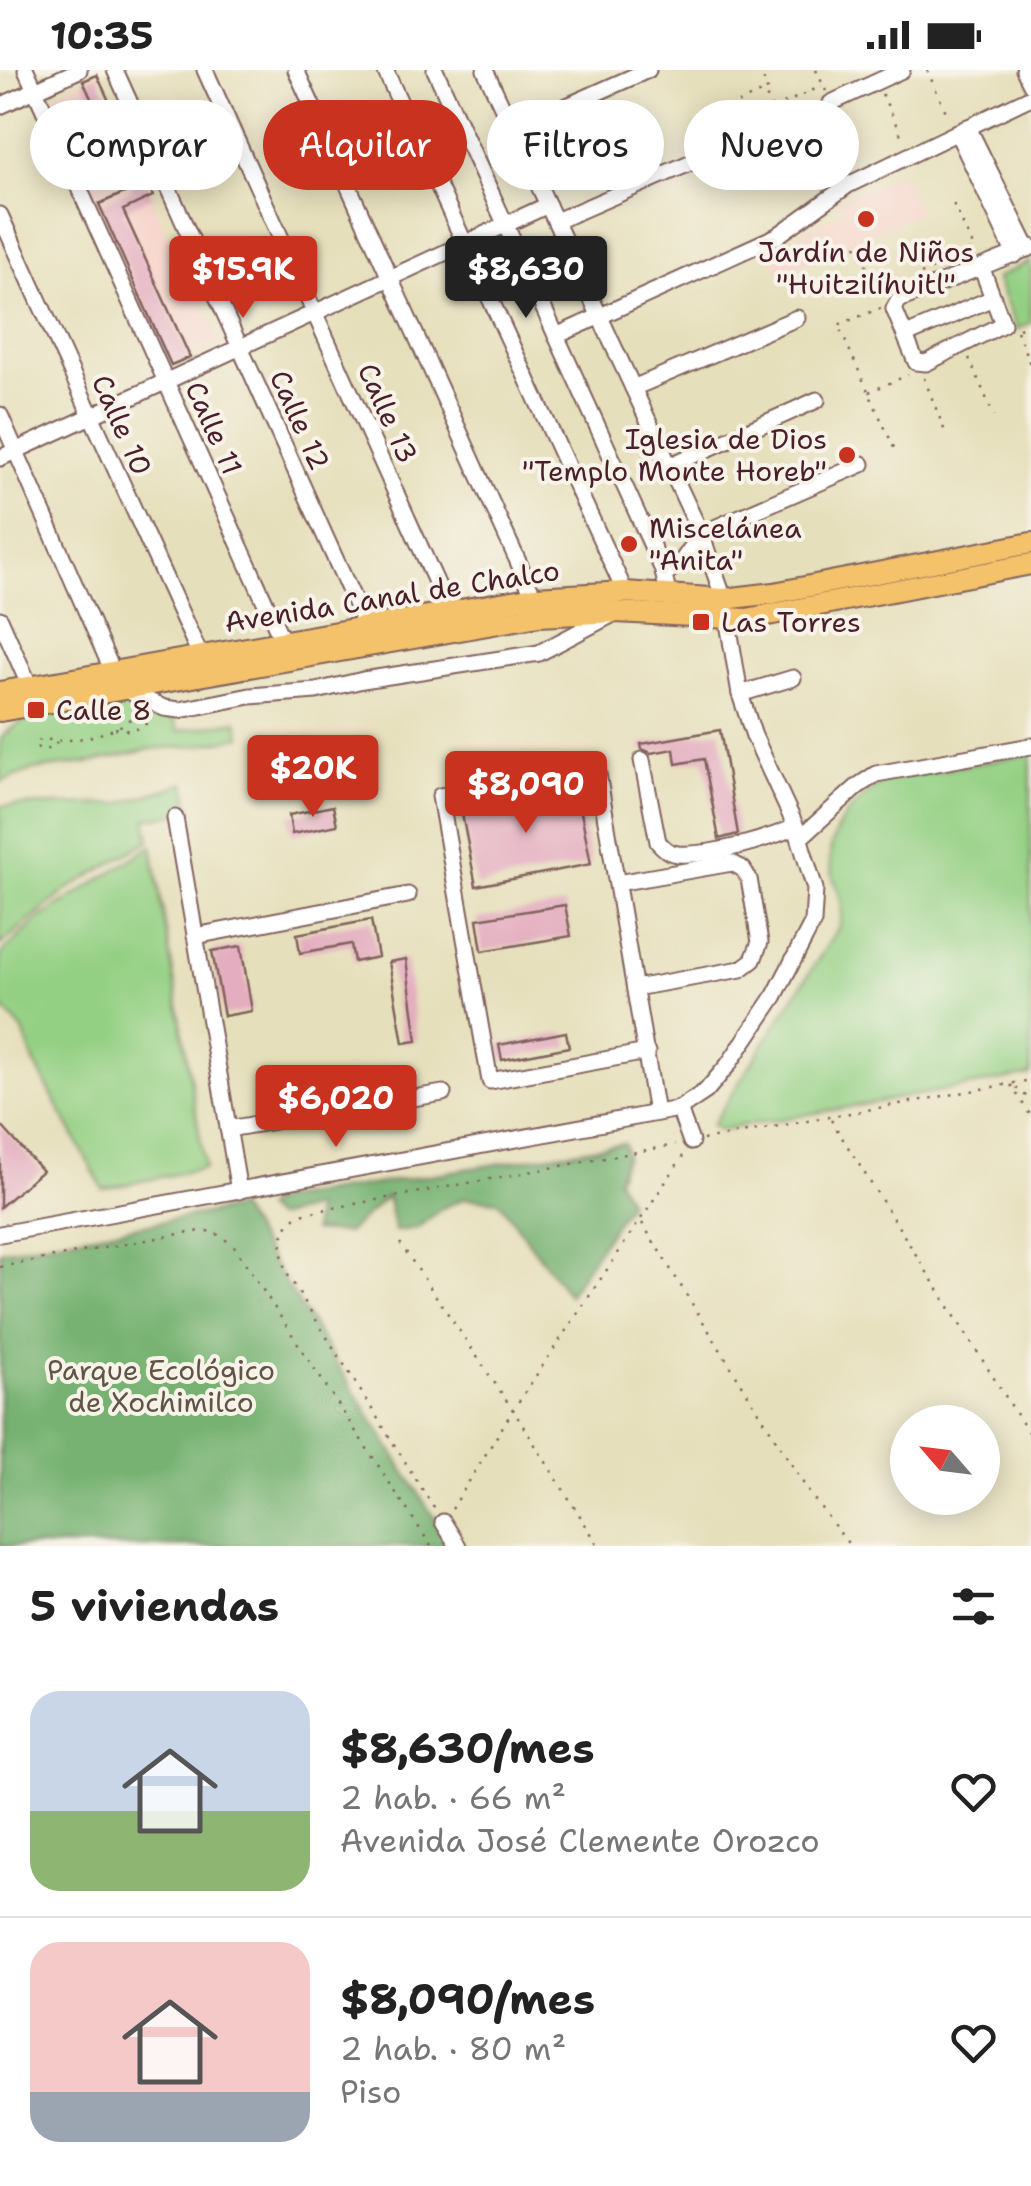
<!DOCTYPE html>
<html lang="es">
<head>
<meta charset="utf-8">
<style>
  body { margin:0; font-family:"Shantell Sans",sans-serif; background:#f2f2f2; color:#222; height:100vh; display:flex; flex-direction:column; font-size:38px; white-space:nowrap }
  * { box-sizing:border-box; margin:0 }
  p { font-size:32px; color:#767676 }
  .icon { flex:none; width:55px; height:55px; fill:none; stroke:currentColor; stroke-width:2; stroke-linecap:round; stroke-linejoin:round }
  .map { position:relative; height:1476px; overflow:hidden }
  .details { display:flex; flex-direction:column; background:#fff; flex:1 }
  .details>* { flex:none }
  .top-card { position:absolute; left:30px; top:30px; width:972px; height:90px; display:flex; gap:20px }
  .needle { width:65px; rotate:298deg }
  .buttons { position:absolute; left:890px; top:1335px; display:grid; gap:20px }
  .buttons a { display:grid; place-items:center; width:110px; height:110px; border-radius:50%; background:#fff; box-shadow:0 5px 25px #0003; font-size:50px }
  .price { position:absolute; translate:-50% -85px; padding:0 22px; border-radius:10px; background:#c8321e; color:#fff; font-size:32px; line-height:65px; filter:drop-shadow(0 2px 5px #0008) }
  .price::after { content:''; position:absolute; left:50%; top:60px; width:30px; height:22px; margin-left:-15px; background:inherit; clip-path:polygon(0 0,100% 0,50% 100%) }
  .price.selected { background:#222; color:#fff }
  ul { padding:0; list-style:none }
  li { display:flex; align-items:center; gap:30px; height:250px; padding:0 30px }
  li+li { border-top:2px solid #e0e0e0 }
  li span { display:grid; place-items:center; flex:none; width:280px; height:200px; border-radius:30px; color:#555 }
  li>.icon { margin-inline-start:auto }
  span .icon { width:120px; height:120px; fill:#fffc; stroke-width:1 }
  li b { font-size:42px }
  h2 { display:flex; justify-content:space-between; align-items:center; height:120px; padding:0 30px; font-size:42px }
  .pill { padding:0 35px; border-radius:45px; background:#fff; box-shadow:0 5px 25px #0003; font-size:35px; line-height:90px }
  .pill.selected { background:#c8321e; color:#fff }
  .status { display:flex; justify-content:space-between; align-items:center; height:70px; padding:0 50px; background:#fff; direction:ltr }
  .status svg { height:28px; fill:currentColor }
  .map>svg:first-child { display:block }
</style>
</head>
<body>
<div class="status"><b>10:35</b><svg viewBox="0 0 49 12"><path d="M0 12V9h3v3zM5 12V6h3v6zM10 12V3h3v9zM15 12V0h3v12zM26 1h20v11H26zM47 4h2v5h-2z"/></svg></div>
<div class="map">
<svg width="1031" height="1476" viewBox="0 0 1031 1476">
  <rect width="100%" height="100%" fill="#f7f3e8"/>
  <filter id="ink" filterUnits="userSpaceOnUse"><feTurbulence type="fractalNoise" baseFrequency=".01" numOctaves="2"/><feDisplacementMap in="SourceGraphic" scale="20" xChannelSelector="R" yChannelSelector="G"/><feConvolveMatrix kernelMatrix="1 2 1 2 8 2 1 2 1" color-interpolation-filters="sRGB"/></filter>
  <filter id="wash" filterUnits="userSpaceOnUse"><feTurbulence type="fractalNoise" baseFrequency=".0048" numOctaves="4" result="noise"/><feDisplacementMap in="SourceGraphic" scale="40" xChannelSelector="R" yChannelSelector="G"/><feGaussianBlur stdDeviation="2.25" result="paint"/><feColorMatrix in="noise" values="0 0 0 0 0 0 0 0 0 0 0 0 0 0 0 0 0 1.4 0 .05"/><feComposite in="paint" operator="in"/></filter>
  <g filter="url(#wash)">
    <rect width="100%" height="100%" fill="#e6dfbb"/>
    <g fill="#f7d1c8">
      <polygon points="98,4 177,186 181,185 221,274 169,298 46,28"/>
      <polygon points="901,103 919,142 781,205 773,187 814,155 843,142 838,131"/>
    </g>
    <g fill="#94d084" stroke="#6f7858" stroke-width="2.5">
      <polygon points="1031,191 1031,253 1017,259 996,208"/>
      <path d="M127 629 150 644 174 650 178 661 237 651 241 667 194 676 151 679 94 692 32 700 0 712V669C31 635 84 636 127 629Z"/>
      <path d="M1031 684V1005L720 1060 712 1055 839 857C849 825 830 816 830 789 830 755 861 724 889 709Z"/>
      <polygon points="185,713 191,741 146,749 150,770 68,819 0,875 0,736 119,734"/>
      <polygon points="152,776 205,1098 103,1119 34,992 23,961 0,934 0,885 38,849"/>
    </g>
    <g fill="#77b272" stroke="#60684e" stroke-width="2.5">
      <polygon points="624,1073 626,1085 617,1109 629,1132 568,1225 499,1131 465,1128 442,1138 417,1158 395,1161 387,1126 347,1163 313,1161 315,1138 275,1148 264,1139 273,1131"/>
      <polygon points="238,1138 452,1476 0,1476 0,1181"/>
    </g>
    <g id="blocks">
      <g fill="#e4adc0">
        <polygon points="97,5 153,126 123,140 190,287 171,295 99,134 133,119 83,11"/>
        <polygon points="78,55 97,96 84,102 66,61"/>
        <polygon points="720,660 738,764 719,769 704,689 676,694 674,679 651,683 642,679 641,674"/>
        <polygon points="562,716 563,719 576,716 591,794 476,816 461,739"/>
        <polygon points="333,736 337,755 292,764 289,745"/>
        <polygon points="565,835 571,866 482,881 477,849"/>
        <polygon points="371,850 378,887 354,892 351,874 300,883 297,864"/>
        <polygon points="241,876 252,941 224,946 212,881"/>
        <polygon points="406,889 417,971 403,973 389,892"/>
        <polygon points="566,962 569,977 502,990 499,975"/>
        <polygon points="0,1054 42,1101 0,1137"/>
      </g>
    </g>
  </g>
  <g filter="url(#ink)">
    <use href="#blocks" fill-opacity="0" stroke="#81625d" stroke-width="2.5"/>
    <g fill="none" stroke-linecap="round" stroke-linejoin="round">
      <g stroke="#81625d" stroke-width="19">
        <g id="minor">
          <polyline points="26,0 283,572"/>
          <polyline points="115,0 366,557"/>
          <polyline points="205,0 450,543"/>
          <polyline points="296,0 534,527"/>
          <polyline points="385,0 625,522"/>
          <polyline points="435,0 662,498 669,526"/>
          <polyline points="1024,0 1031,14"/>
          <polyline points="831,33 902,0"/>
          <polyline points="0,36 79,0"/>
          <polyline points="968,57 1028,179"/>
          <polyline points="513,60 648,0"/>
          <polyline points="957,62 1015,185"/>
          <polyline points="0,145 200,585"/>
          <polyline points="556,151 722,79"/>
          <polyline points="982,199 1003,254 926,293 916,292 894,239 899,230 1031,177"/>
          <polyline points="906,265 993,228"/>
          <polyline points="556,266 777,166 848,115 1031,27"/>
          <polyline points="633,318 797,248"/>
          <polyline points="0,345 113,602"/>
          <polyline points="0,388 548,135"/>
          <polyline points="669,396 817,330"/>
          <polyline points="664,505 682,491 701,464 862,394"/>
          <polyline points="0,549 30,617"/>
          <polyline points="122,618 164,638 180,640 250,626 316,621 363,610 539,583 613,544"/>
          <polyline points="740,624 793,608"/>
          <path d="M642 690 658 772C664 778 668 783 678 784 713 786 764 770 796 757"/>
          <polyline points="175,748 239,1121"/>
          <polyline points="800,768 858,716 876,704 1031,676"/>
          <polyline points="617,813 732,793 743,799 749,809 760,872 753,890 741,899 635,918"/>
          <polyline points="195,866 408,825"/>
          <polyline points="647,982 490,1011 440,726 597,698 656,1043"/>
          <polyline points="679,1039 691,1072"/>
          <polyline points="228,1059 443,1023"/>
          <polyline points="0,1164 679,1039 706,1021 728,995 774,927 813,852 815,819 796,757 754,666 740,624 724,529 701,464 485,0"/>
          <polyline points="443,1452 458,1476"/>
        </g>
      </g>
      <g stroke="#81625d" stroke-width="24">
        <g id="major">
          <polyline points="0,622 534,527 625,522 724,529 774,523 1031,473"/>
          <polyline points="0,641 539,546 616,542 747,549 1031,494"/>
        </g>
      </g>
      <g stroke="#81625d" stroke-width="2.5" stroke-dasharray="2.5 8" stroke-linecap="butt">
        <polyline points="759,0 768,19 764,21 804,107"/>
        <polyline points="816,0 826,21"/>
        <polyline points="927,0 947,44"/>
        <polyline points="882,24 901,65"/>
        <polyline points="774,38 822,16"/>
        <polyline points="719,42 763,22"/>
        <polyline points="838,47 852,78"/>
        <polyline points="758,57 775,49"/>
        <polyline points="856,175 883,229"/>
        <polyline points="921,204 974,178 951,129"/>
        <polyline points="881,238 838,255 895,380"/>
        <polyline points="1019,258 1031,253"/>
        <polyline points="1017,261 1031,297"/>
        <polyline points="969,288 994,346"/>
        <polyline points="924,308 946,364"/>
        <polyline points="869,322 908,305"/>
        <path d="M57 672 46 680 35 677 41 669C67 673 92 668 116 658 125 654 129 648 138 646L146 654 132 661 115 658"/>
        <polyline points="1011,1015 1031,1046"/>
        <polyline points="1016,1018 1031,1030"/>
        <polyline points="831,1050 1031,1367"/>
        <polyline points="703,1070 1031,1010"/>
        <polyline points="642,1153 808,1421 850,1476"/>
        <polyline points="400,1173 513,1340 599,1476"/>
        <polyline points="0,1197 190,1162 213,1161 234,1176 431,1476"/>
        <path d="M434 1438 286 1202C279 1178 278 1159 300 1144L675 1075"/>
        <polyline points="452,1439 513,1340 683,1086"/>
      </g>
      <use href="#minor" stroke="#fff" stroke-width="15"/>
      <use href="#major" stroke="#f3c26a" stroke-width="20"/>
    </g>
  </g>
  <g fill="#c8321e" stroke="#f7f3e8" stroke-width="4">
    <circle cx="866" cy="149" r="10"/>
    <circle cx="847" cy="385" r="10"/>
    <circle cx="629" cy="474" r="10"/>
    <rect x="691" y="542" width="20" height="20" rx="5"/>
    <rect x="26" y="630" width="20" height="20" rx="5"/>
  </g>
  <g text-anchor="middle" stroke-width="8" stroke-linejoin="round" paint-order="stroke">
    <g font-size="28" fill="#4a1f2b" stroke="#f7f3e8" text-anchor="start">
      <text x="866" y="192" text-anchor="middle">Jardín de Niños<tspan x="866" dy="32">"Huitzilíhuitl"</tspan></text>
      <text x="827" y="379" text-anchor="end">Iglesia de Dios<tspan x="827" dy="32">"Templo Monte Horeb"</tspan></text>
      <text x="649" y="468">Miscelánea<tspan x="649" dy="32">"Anita"</tspan></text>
      <text x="721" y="562">Las Torres</text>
      <text x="56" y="650">Calle 8</text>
    </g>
    <g font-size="28" fill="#4a1f2b" stroke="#f7f3e8">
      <text transform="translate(388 343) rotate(66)" y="10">Calle 13</text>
      <text transform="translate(300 350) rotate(66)" y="10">Calle 12</text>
      <text transform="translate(122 355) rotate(66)" y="10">Calle 10</text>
      <text transform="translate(214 358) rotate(66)" y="10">Calle 11</text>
      <text transform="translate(392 526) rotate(-9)" y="10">Avenida Canal de Chalco</text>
    </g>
    <g font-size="28" fill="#605446" stroke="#f7f3e8">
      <text x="161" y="1310">Parque Ecológico<tspan x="161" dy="32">de Xochimilco</tspan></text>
    </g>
  </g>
</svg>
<div class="buttons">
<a><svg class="needle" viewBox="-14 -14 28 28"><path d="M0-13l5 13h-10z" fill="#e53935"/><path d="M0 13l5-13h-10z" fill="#767676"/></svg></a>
</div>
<b class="price" style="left:243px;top:251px">$15.9K</b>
<b class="price selected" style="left:526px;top:251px">$8,630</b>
<b class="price" style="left:313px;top:750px">$20K</b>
<b class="price" style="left:526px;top:766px">$8,090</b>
<b class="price" style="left:336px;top:1080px">$6,020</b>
<div class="top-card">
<a class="pill">Comprar</a>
<a class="pill selected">Alquilar</a>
<a class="pill">Filtros</a>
<a class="pill">Nuevo</a>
</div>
</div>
<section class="details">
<h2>5 viviendas<svg class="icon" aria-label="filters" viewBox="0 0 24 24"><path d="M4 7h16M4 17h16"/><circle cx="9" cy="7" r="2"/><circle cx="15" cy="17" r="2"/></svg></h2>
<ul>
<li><span style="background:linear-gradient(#c9d6e8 60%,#8fb573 0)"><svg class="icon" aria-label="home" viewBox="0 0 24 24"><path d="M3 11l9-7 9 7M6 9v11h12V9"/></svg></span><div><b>$8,630/mes</b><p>2 hab. · 66 m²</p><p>Avenida José Clemente Orozco</p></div><svg class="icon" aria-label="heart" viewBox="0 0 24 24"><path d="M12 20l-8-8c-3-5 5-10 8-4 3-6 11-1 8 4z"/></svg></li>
<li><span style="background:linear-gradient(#f6c9c9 75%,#9aa5b1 0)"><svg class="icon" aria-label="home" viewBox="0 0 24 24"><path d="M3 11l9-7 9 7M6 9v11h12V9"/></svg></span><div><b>$8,090/mes</b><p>2 hab. · 80 m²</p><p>Piso</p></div><svg class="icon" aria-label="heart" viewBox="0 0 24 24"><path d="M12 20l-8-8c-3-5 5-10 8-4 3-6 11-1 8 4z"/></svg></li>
</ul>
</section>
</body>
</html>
